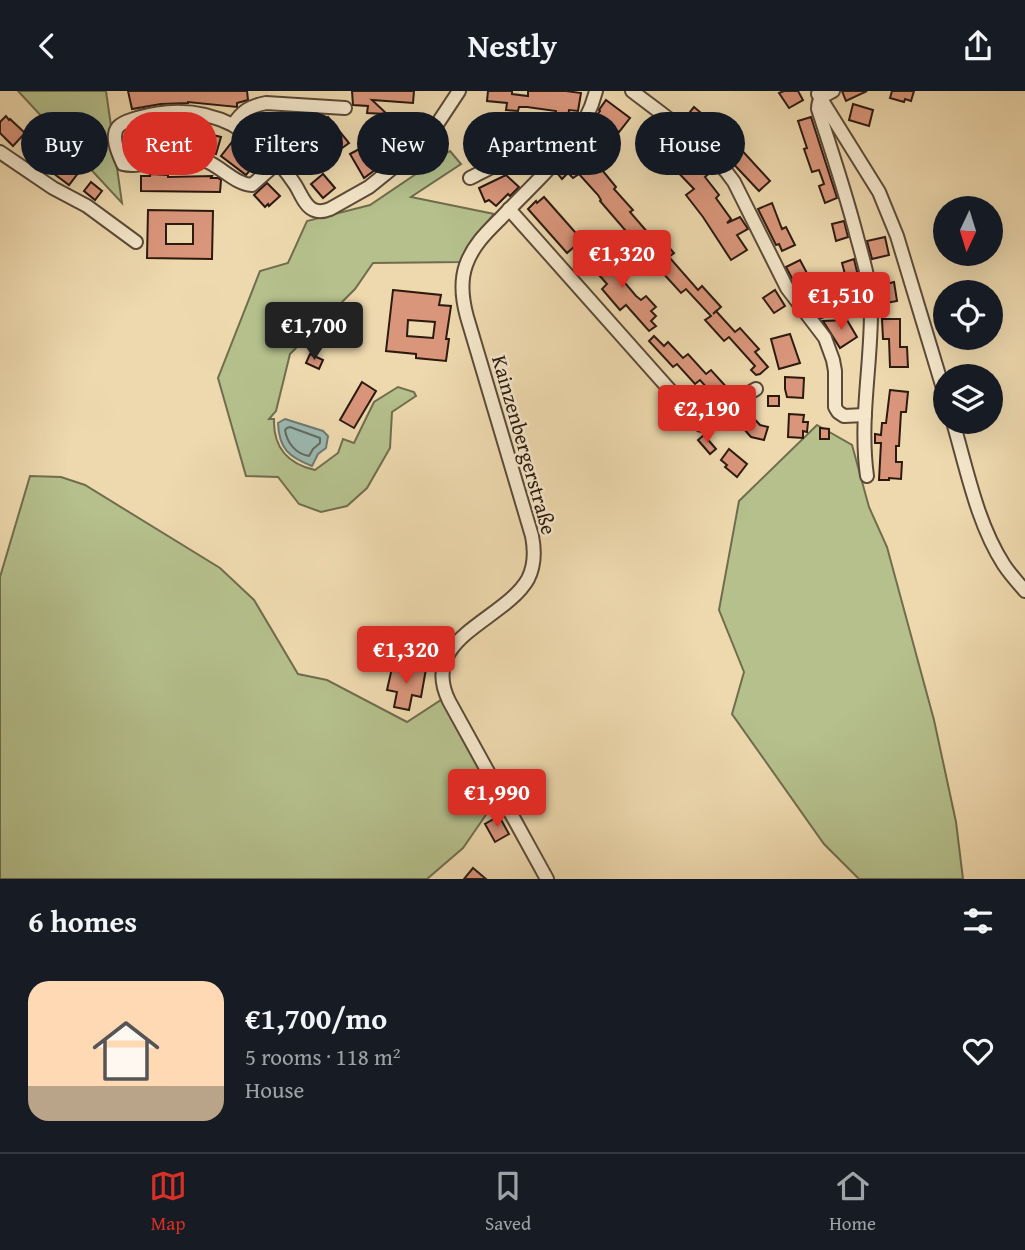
<!DOCTYPE html>
<html lang="en">
<head>
<meta charset="utf-8">
<style>
  body { margin:0; font-family:"Gentium Book Plus",serif; background:#20242c; color:#f1f3f6; height:100vh; display:flex; flex-direction:column; font-size:26px; white-space:nowrap }
  * { box-sizing:border-box; margin:0 }
  p { font-size:23px; color:#9ea1a6 }
  .icon { flex:none; width:38px; height:38px; fill:none; stroke:currentColor; stroke-width:2; stroke-linecap:round; stroke-linejoin:round }
  .map { position:relative; height:788px; overflow:hidden }
  .side { display:flex; flex-direction:column; background:#171b24; flex:1 }
  .side>* { flex:none }
  .banner { position:absolute; left:21px; top:21px; width:984px; height:63px; display:flex; gap:14px }
  .needle { width:46px; rotate:184deg }
  .tools { position:absolute; left:933px; top:105px; display:grid; gap:14px }
  .tools a { display:grid; place-items:center; width:70px; height:70px; border-radius:50%; background:#171b24; box-shadow:0 7px 28px #0002; font-size:35px }
  .price { position:absolute; translate:-50% -60px; padding:0 16px; border-radius:7px; background:#d93025; color:#fff; font-size:23px; line-height:46px; filter:drop-shadow(0 2px 4px #0008) }
  .price::after { content:''; position:absolute; left:50%; top:42px; width:21px; height:16px; margin-left:-10px; background:inherit; clip-path:polygon(0 0,100% 0,50% 100%) }
  .price.on { background:#222; color:#fff }
  ul { padding:0; list-style:none }
  li { display:flex; align-items:center; gap:21px; height:175px; padding:0 28px }
  li+li { border-top:2px solid #363941 }
  li span { display:grid; place-items:center; flex:none; width:196px; height:140px; border-radius:21px; color:#555 }
  li>.icon { margin-inline-start:auto }
  span .icon { width:84px; height:84px; fill:#fffc; stroke-width:1 }
  li b { font-size:30px }
  h2 { display:flex; justify-content:space-between; align-items:center; height:84px; padding:0 28px; font-size:30px }
  .tag { padding:0 24px; border-radius:32px; background:#171b24; box-shadow:0 7px 28px #0002; font-size:24px; line-height:63px }
  .tag.on { background:#d93025; color:#fff }
  header { display:flex; justify-content:space-between; align-items:center; height:91px; padding:0 28px; background:#171b24; font-size:32px; font-weight:700 }
  .tab-bar { display:flex; justify-content:space-around; align-items:center; height:98px; border-top:2px solid #363941; background:#171b24; font-size:19px; color:#9ea1a6 }
  .tab-bar a { display:grid; justify-items:center; gap:4px }
  .tab-bar .on { color:#d93025 }
  .map>svg:first-child { display:block }
</style>
</head>
<body>
<header><svg class="icon" aria-label="back" viewBox="0 0 24 24"><path d="M15 5l-7 7 7 7"/></svg>Nestly<svg class="icon" aria-label="share" viewBox="0 0 24 24"><path d="M12 15V3M7 8l5-5 5 5M5 13v7h14v-7"/></svg></header>
<div class="map">
<svg width="1025" height="788" viewBox="0 0 1025 788">
  <rect width="100%" height="100%" fill="#eed9ae"/>
  <filter id="stains"><feTurbulence type="fractalNoise" baseFrequency=".00286" numOctaves="4"/><feColorMatrix values="0 0 0 0 .2 0 0 0 0 .09 0 0 0 0 .02 0 0 0 .5 -.17"/></filter>
  <radialGradient id="worn" r=".72"><stop offset=".6" stop-color="#630" stop-opacity="0"/><stop offset="1" stop-color="#630" stop-opacity=".3"/></radialGradient>
  <g fill="#b5c08c" stroke="#706d4e" stroke-width="2">
    <polygon points="18,0 106,0 122,112"/>
    <path d="M450 60 461 73 411 106 494 123 471 150 462 171 373 172 355 198 290 263 276 320 269 328H274C273 356 288 373 315 379L338 362 343 348 354 352 374 311 398 296 414 301 416 305 392 321 390 357 367 397 347 415 321 421 299 413 278 386 246 385 218 287 260 180 288 172 307 130 370 114Z"/>
    <polygon points="817,334 852,354 869,416 887,456 934,629 956,731 963,788 859,788 824,753 732,623 744,581 719,519 739,410"/>
    <polygon points="30,385 61,386 85,394 220,477 254,509 298,583 327,589 407,631 444,607 499,705 463,757 427,788 0,788 0,486"/>
  </g>
  <path fill="#9bb9b2" stroke="#6f7971" stroke-width="2" d="M285 328 323 340 328 345 326 357 318 363 312 375C289 366 279 358 278 332Z"/>
  <g fill="none" stroke-linecap="round" stroke-linejoin="round">
    <path stroke="#646a61" stroke-width="2" d="M290 336 320 347V352L313 358 309 365C296 363 287 352 285 339L287 337Z"/>
  </g>
  <g fill="#da967b" stroke="#2c1a10" stroke-width="2" fill-rule="evenodd">
    <polygon points="128,0 247,0 248,9 237,12 237,16 188,11 188,12 161,13 132,18"/>
    <polygon points="352,0 414,0 413,12 372,9 387,23 367,22 368,15 353,14"/>
    <polygon points="488,0 512,0 512,3 528,5 528,0 566,0 581,2 578,20 569,19 568,28 555,27 556,20 527,16 519,16 518,20 506,19 507,12 487,10"/>
    <polygon points="784,0 798,0 803,9 789,17 779,2"/>
    <polygon points="842,0 867,0 846,10"/>
    <polygon points="892,0 914,0 911,10 905,8 904,11 890,7"/>
    <polygon points="606,9 630,27 619,41 608,33 599,44 592,37 599,27 596,25 600,20 599,19"/>
    <polygon points="853,13 873,19 869,35 849,29"/>
    <polygon points="694,16 707,27 701,33 707,38 702,44 696,39 697,37 685,27"/>
    <polygon points="6,25 9,29 10,28 25,42 13,55 0,42 0,31"/>
    <polygon points="273,26 283,37 286,35 292,41 286,47 289,51 280,60 260,37"/>
    <polygon points="328,26 349,52 338,60 317,35"/>
    <polygon points="811,26 837,107 825,112 819,95 824,93 819,79 812,81 804,58 807,57 798,30"/>
    <polygon points="393,28 410,43 401,52 384,37"/>
    <polygon points="523,36 543,37 543,42 548,43 548,55 526,55 526,51 514,57 509,46 522,40"/>
    <polygon points="186,37 221,46 216,63 184,55 149,58 150,60 134,62 133,44 148,42 148,40"/>
    <polygon points="668,41 674,47 669,53 687,68 689,66 699,77 703,73 711,81 705,86 719,104 716,107 731,128 727,132 740,126 748,138 737,144 747,159 731,169 703,126 686,104 694,98 670,73 669,75 666,72 663,76 653,67 665,53 660,50"/>
    <polygon points="232,51 257,70 246,84 221,65"/>
    <polygon points="737,54 770,90 759,100 726,65"/>
    <polygon points="361,57 379,76 364,87 350,63"/>
    <polygon points="58,66 79,81 69,94 49,79"/>
    <polygon points="570,68 574,73 579,69 584,74 590,69 596,76 598,74 616,96 614,98 633,119 630,121 655,150 660,146 674,162 669,166 698,199 702,195 721,216 713,223 716,220 735,241 740,237 759,258 755,261 768,276 760,283 756,284 751,279 755,275 729,246 724,250 705,229 711,225 686,198 681,202 662,181 667,177 649,156 644,161 600,110 601,109 598,104 579,83 573,87 568,82 562,88 557,82"/>
    <polygon points="150,83 168,84 168,86 212,85 211,87 218,87 221,89 220,101 141,100 141,85 150,85"/>
    <polygon points="323,83 335,97 323,107 311,93"/>
    <polygon points="506,84 519,96 510,105 508,103 496,115 489,109 485,111 479,97"/>
    <polygon points="91,91 102,100 95,109 84,100"/>
    <polygon points="267,92 280,105 269,115 268,113 265,116 254,104"/>
    <polygon points="544,106 582,149 567,162 528,118 536,110 537,112"/>
    <polygon points="772,112 782,138 786,136 795,154 782,160 779,153 776,154 758,118"/>
    <path d="M148 119 213 120 212 168 147 167ZM166 133H193V153H166Z"/>
    <polygon points="844,130 848,146 836,150 832,133"/>
    <polygon points="885,146 889,164 872,168 867,150"/>
    <polygon points="590,162 595,167 600,163 604,168 609,163 619,174 614,179 636,205 641,209 646,205 656,216 651,220 656,225 651,230 656,235 649,240 626,214 620,219 602,198 607,193 584,167"/>
    <polygon points="854,168 859,189 857,190 859,197 848,200 845,191 847,191 842,172"/>
    <polygon points="800,169 808,184 794,191 786,176"/>
    <polygon points="894,191 897,210 880,213 878,195"/>
    <path d="M393 199 441 204 439 214 451 215 446 248H449L446 270 416 267V263L386 260ZM408 229 435 231 433 247 407 245Z"/>
    <polygon points="775,199 785,215 774,222 763,207"/>
    <polygon points="822,200 837,222 821,227 811,214 808,210"/>
    <polygon points="882,228 900,228 900,256 907,256 908,276 890,276 889,248 883,248"/>
    <polygon points="847,229 857,246 840,257 823,230"/>
    <polygon points="790,243 800,272 779,278 771,248"/>
    <polygon points="654,245 664,255 668,251 683,267 688,263 706,283 711,279 730,300 719,310 700,289 695,293 677,273 673,276 649,250"/>
    <polygon points="310,263 323,269 319,278 306,272"/>
    <polygon points="785,286 804,287 803,307 787,306 785,298"/>
    <polygon points="362,291 376,300 354,337 340,329"/>
    <polygon points="890,299 908,301 906,321 901,321 899,355 896,355 896,371 902,371 901,388 889,387 889,389 879,389 881,352 875,352 875,343 881,344 882,332 886,332"/>
    <rect x="768" y="305" width="11" height="10"/>
    <polygon points="739,319 746,326 750,323 760,334 768,336 764,349 751,346 737,330 736,331 731,326"/>
    <polygon points="789,323 804,324 803,331 808,331 807,341 803,340 803,347 788,346"/>
    <polygon points="820,337 829,338 829,348 820,348"/>
    <polygon points="704,344 716,358 710,363 698,349"/>
    <polygon points="729,358 747,373 737,386 725,376 727,374 721,369"/>
    <polygon points="414,576 426,578 421,606 412,604 409,619 394,616 397,601 387,599 392,577 413,581"/>
    <polygon points="499,725 509,743 495,751 485,733"/>
    <polygon points="473,777 486,788 464,788"/>
  </g>
  <g fill="none" stroke-linecap="round" stroke-linejoin="round">
    <g stroke="#5c4a38" stroke-width="16">
      <g id="minor">
        <path d="M632 0C667 27 709 55 734 91L787 197 825 247 833 269 835 280V316L838 321 844 325 865 324"/>
        <path d="M833 0C823 5 818 7 818 18 832 61 846 103 857 146 863 168 870 191 871 214 872 271 859 328 867 385"/>
        <polyline points="818,3 879,101 897,145 945,304"/>
        <path d="M345 17 266 12C250 15 242 20 233 34 257 51 278 67 294 92 300 100 304 115 314 119 319 121 325 120 330 118L369 96 426 50 459 0"/>
        <path d="M233 34C203 19 170 17 137 27 131 29 122 31 118 36 110 46 119 64 123 73 144 78 169 62 193 66 217 69 232 93 252 94L278 71"/>
        <polyline points="0,61 53,97 87,115 136,151"/>
        <path d="M470 87C495 75 528 53 556 69"/>
        <polyline points="509,118 701,334 706,335 711,333 737,309 756,298"/>
        <path d="M953 331C967 379 977 432 1004 474 1010 483 1018 492 1025 500"/>
        <path d="M547 788 449 610C418 547 504 530 528 488 535 474 535 460 532 445L467 226C462 208 460 191 466 174 473 154 487 141 501 127 536 89 583 53 596 0"/>
      </g>
    </g>
    <use href="#minor" stroke="#f4e6ca" stroke-width="12"/>
  </g>
  <g text-anchor="middle" stroke-width="5" stroke-linejoin="round" paint-order="stroke">
    <g font-size="21" fill="#2c1a10" stroke="#f4e6ca">
      <text transform="translate(524 354) rotate(74)" y="7">Kainzenbergerstraße</text>
    </g>
  </g>
  <rect width="100%" height="100%" filter="url(#stains)"/>
  <rect width="100%" height="100%" fill="url(#worn)"/>
</svg>
<div class="tools">
<a><svg class="needle" viewBox="-14 -14 28 28"><path d="M0-13l5 13h-10z" fill="#e53935"/><path d="M0 13l5-13h-10z" fill="#9ea1a6"/></svg></a>
<a><svg class="icon" aria-label="locate" viewBox="0 0 24 24"><circle cx="12" cy="12" r="6"/><path d="M12 2v4M12 18v4M2 12h4M18 12h4"/></svg></a>
<a><svg class="icon" aria-label="layers" viewBox="0 0 24 24"><path d="M12 4l9 5-9 5-9-5zM3 14l9 5 9-5"/></svg></a>
</div>
<b class="price" style="left:622px;top:199px">€1,320</b>
<b class="price" style="left:841px;top:241px">€1,510</b>
<b class="price on" style="left:314px;top:271px">€1,700</b>
<b class="price" style="left:707px;top:354px">€2,190</b>
<b class="price" style="left:406px;top:595px">€1,320</b>
<b class="price" style="left:497px;top:738px">€1,990</b>
<div class="banner">
<a class="tag">Buy</a>
<a class="tag on">Rent</a>
<a class="tag">Filters</a>
<a class="tag">New</a>
<a class="tag">Apartment</a>
<a class="tag">House</a>
</div>
</div>
<section class="side">
<h2>6 homes<svg class="icon" aria-label="filters" viewBox="0 0 24 24"><path d="M4 7h16M4 17h16"/><circle cx="9" cy="7" r="2"/><circle cx="15" cy="17" r="2"/></svg></h2>
<ul>
<li><span style="background:linear-gradient(#ffd9b3 75%,#b9a48a 0)"><svg class="icon" aria-label="home" viewBox="0 0 24 24"><path d="M3 11l9-7 9 7M6 9v11h12V9"/></svg></span><div><b>€1,700/mo</b><p>5 rooms · 118 m²</p><p>House</p></div><svg class="icon" aria-label="heart" viewBox="0 0 24 24"><path d="M12 20l-8-8c-3-5 5-10 8-4 3-6 11-1 8 4z"/></svg></li>
</ul>
</section>
<nav class="tab-bar">
<a class="on"><svg class="icon" aria-label="map" viewBox="0 0 24 24"><path d="M3 6l6-2 6 2 6-2v14l-6 2-6-2-6 2zM9 4v14M15 6v14"/></svg>Map</a>
<a><svg class="icon" aria-label="saved" viewBox="0 0 24 24"><path d="M7 4h10v16l-5-4-5 4z"/></svg>Saved</a>
<a><svg class="icon" aria-label="home" viewBox="0 0 24 24"><path d="M3 11l9-7 9 7M6 9v11h12V9"/></svg>Home</a>
</nav>
</body>
</html>
